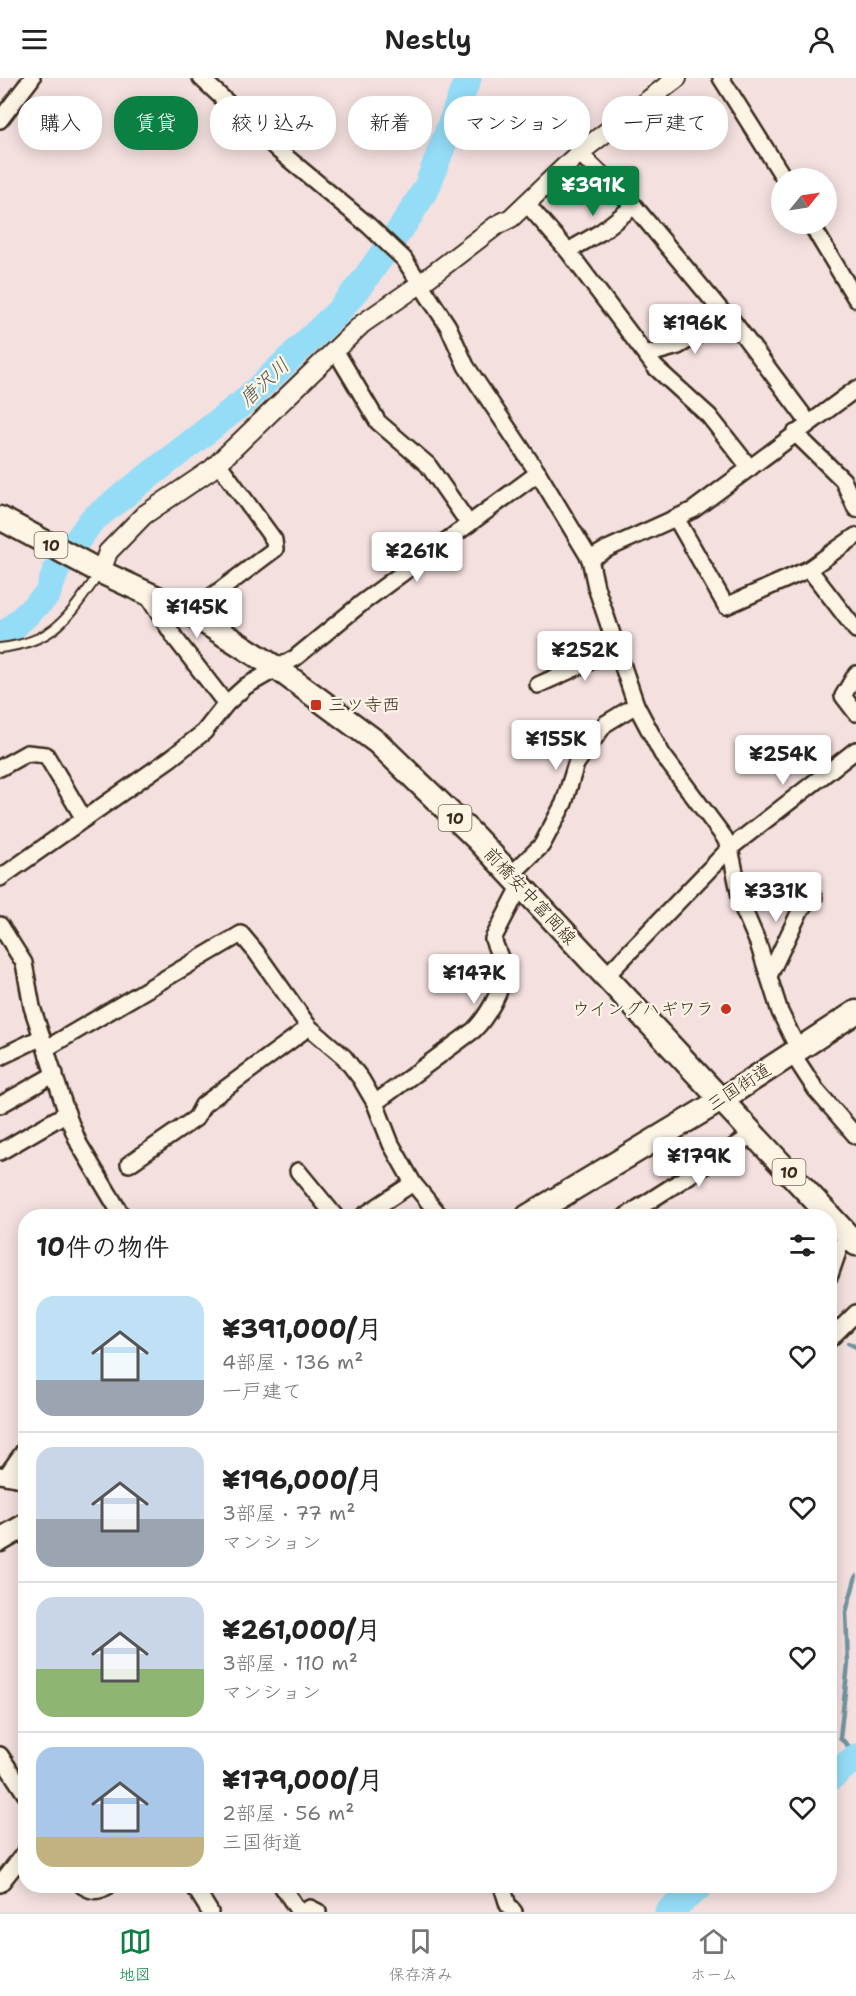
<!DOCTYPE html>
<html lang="ja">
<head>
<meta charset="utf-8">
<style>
  body { margin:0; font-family:"Shantell Sans","Klee One",sans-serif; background:#f6f6f6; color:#222; height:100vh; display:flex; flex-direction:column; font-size:22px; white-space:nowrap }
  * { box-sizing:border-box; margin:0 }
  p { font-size:20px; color:#767676 }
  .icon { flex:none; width:33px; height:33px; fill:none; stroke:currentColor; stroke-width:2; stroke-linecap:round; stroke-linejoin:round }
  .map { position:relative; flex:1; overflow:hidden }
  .side { position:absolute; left:18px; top:1131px; width:819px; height:684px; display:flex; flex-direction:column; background:#fff; border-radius:24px; box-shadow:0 3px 15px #0003 }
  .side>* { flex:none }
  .hud { position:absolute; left:18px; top:18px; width:820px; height:54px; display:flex; gap:12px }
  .needle { width:39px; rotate:60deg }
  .fabs { position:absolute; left:771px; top:90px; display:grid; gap:12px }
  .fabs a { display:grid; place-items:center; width:66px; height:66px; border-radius:50%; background:#fff; box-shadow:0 3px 15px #0003; font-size:30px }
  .price { position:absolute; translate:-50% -51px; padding:0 14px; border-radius:6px; background:#fff; color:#222; font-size:20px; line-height:39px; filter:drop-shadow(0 2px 3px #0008) }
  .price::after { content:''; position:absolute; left:50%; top:36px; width:18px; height:14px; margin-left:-9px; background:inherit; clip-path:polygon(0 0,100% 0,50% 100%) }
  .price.on { background:#0b8043; color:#fff }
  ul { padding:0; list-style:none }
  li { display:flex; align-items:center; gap:18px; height:150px; padding:0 18px }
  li+li { border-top:2px solid #e0e0e0 }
  li span { display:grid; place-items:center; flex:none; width:168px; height:120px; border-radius:18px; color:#555 }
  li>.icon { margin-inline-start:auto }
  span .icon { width:72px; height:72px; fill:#fffc; stroke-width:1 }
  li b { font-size:26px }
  h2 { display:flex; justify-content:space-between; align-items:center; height:72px; padding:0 18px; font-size:26px }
  .chip { padding:0 21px; border-radius:24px; background:#fff; box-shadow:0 3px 15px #0003; font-size:21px; line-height:54px }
  .chip.on { background:#0b8043; color:#fff }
  header { display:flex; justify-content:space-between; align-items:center; height:78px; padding:0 18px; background:#fff; font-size:27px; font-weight:600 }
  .menu { display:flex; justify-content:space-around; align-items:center; height:84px; border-top:2px solid #e0e0e0; background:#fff; font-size:16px; color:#767676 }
  .menu a { display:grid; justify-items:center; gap:3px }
  .menu .on { color:#0b8043 }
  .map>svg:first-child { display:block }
</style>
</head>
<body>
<header><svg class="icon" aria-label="menu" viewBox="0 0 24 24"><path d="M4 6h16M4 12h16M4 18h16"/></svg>Nestly<svg class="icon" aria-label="person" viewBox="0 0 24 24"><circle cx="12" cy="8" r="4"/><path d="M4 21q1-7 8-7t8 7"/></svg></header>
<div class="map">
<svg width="856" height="1834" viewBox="0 0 856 1834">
  <rect width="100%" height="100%" fill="#f3e0df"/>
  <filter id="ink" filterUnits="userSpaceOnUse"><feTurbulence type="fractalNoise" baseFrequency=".0167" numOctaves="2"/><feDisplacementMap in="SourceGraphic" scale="12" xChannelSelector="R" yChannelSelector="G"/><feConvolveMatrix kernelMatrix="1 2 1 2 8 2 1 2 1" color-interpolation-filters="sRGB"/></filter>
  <g filter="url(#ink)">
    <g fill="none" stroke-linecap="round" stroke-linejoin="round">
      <g stroke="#7195a0" stroke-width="4.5">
        <polyline points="848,1265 856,1269"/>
        <polyline points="856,1498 846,1534 848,1586 840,1660 856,1675"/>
      </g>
      <g stroke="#95ddf7" stroke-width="27">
        <polyline points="0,556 9,553 47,517 57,490 92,442 245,323 338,234 362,205 404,146 427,109 468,0"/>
        <polyline points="830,1700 856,1679"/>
        <polyline points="668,1834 700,1808"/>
      </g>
      <g stroke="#3b2a1e" stroke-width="12">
        <path id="service" d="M0 570C58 563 68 538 100 495"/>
      </g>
      <g stroke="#3b2a1e" stroke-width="20">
        <g id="minor">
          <polyline points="201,0 279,73 368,147 404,181 448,248 466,288 538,395 590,481 596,509 636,627 662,676 724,759 730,770 742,828 758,865 780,934 798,971"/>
          <polyline points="721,0 784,100"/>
          <polyline points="0,42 32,0"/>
          <polyline points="579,75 634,128 724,236 732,242 809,345"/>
          <polyline points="527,126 568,173 655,289 709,338 750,390"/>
          <polyline points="811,146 856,221"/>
          <polyline points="568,173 601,154 634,128"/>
          <polyline points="335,272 378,344 428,387 469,446"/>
          <polyline points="646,277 678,268 728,239"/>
          <polyline points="795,355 843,402 856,431"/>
          <polyline points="676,440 726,528 809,491 856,458"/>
          <polyline points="590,481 607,471 693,432 856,311"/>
          <polyline points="809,491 856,552"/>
          <polyline points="147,517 175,560 226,626"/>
          <polyline points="190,535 275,471 274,462 218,385"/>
          <polyline points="856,596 843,618 856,635"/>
          <polyline points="538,607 618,571"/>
          <polyline points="0,690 27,675 46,677 84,741"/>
          <polyline points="511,797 542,767 564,725 576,686 597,657 605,646 636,627"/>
          <polyline points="0,800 171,680 204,654 226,626 246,608 295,580 362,525 538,395"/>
          <polyline points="0,847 24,885 32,929 68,1039 79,1066 122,1138"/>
          <polyline points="606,898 730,770 856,672"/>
          <polyline points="769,898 800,833 806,824 814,820"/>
          <polyline points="47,970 241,856 256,874 309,949 344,979 361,1001 375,1025 391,1066 413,1105 440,1138"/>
          <polyline points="792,975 816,1012 856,1058"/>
          <polyline points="0,979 42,959"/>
          <path d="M375 1025 474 952C486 940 504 911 503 893 503 883 496 871 493 861L521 807"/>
          <polyline points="0,1027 55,996"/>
          <polyline points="0,1074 67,1035"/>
          <polyline points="129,1086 196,1040 203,1027 309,949"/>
          <polyline points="298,1093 335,1138"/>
          <polyline points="363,1138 413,1105"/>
          <polyline points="626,1138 754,1056"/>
          <polyline points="830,1197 840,1168 856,1157"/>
          <polyline points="830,1261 856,1235"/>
          <polyline points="0,1397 26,1402"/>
          <polyline points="6,1398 26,1370"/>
          <polyline points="0,1677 26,1717"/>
          <polyline points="0,1806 26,1773"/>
          <path d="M83 1808C93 1814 98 1814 108 1808"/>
          <polyline points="194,1808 210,1834"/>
          <polyline points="282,1808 299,1834"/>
          <polyline points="502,1808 508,1827 514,1834"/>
          <polyline points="303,1834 310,1830 318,1834"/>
        </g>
      </g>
      <g stroke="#3b2a1e" stroke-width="22">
        <polyline id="tertiary" points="101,494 108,474 144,437 212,391 362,246 420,206 497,147 511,140 579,75 677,0"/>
      </g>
      <g stroke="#3b2a1e" stroke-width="27">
        <g id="primary">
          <polyline points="0,440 101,494 190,535 278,591 378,665 476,760 511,797 856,1166"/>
          <polyline points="528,1138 721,1022 856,934"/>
          <polyline points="0,1462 26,1447"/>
        </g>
      </g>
      <use href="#service" stroke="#fcf5e5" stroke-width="8"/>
      <use href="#minor" stroke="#fcf5e5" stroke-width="15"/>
      <use href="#tertiary" stroke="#fcf5e5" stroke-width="18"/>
      <use href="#primary" stroke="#fcf5e5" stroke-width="22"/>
    </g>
  </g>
  <g fill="#c8321e" stroke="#fcf5e5" stroke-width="2">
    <rect x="310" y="621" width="12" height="12" rx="3"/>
    <circle cx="726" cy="931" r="6"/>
  </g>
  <g text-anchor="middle" stroke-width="4.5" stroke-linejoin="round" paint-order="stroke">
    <g fill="#fcf5e5" stroke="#75675a" stroke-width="1.5">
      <rect x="34.5" y="454" width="33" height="26" rx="4.5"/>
      <rect x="438.5" y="727" width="33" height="26" rx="4.5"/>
      <rect x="772.5" y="1081" width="33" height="26" rx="4.5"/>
    </g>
    <g font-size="16" font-weight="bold" fill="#3b2a1e">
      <text x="51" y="473">10</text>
      <text x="455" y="746">10</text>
      <text x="789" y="1100">10</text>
    </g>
    <g font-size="18" fill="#3b2a1e" stroke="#fcf5e5" text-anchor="start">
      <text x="328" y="633">三ツ寺西</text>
      <text x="714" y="937" text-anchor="end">ウイングハギワラ</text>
    </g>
    <g font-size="18" fill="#3b2a1e" stroke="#fcf5e5">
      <text transform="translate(530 818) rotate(47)" y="6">前橋安中富岡線</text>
      <text transform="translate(739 1009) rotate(-33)" y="6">三国街道</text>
    </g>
    <g font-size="20" font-style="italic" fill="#525754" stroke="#fcf5e5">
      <text transform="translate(264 304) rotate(-43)" y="7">唐沢川</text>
    </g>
  </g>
</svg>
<div class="fabs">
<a><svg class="needle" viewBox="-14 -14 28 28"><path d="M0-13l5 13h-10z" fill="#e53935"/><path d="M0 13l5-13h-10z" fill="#767676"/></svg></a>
</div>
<b class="price on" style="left:593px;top:139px">¥391K</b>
<b class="price" style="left:695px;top:277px">¥196K</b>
<b class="price" style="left:417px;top:505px">¥261K</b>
<b class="price" style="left:197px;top:561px">¥145K</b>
<b class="price" style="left:585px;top:604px">¥252K</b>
<b class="price" style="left:556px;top:693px">¥155K</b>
<b class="price" style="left:783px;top:708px">¥254K</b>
<b class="price" style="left:776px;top:845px">¥331K</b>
<b class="price" style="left:474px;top:927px">¥147K</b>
<b class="price" style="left:699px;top:1110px">¥179K</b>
<div class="hud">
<a class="chip">購入</a>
<a class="chip on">賃貸</a>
<a class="chip">絞り込み</a>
<a class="chip">新着</a>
<a class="chip">マンション</a>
<a class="chip">一戸建て</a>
</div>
<section class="side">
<h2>10件の物件<svg class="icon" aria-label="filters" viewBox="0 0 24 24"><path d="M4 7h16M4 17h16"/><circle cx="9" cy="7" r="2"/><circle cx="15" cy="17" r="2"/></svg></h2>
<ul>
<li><span style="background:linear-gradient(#bfe0f5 70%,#9aa5b1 0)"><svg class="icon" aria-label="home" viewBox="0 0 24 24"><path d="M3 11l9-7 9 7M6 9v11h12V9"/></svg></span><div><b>¥391,000/月</b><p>4部屋 · 136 m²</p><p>一戸建て</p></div><svg class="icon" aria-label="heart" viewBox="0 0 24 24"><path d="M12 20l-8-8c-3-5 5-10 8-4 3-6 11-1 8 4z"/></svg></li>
<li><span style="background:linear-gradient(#c9d6e8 60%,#9aa5b1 0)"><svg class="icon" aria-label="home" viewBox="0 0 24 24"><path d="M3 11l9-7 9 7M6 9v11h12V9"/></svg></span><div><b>¥196,000/月</b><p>3部屋 · 77 m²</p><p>マンション</p></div><svg class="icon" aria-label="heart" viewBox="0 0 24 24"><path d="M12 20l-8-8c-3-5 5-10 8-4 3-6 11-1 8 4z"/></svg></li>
<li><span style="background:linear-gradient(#c9d6e8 60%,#8fb573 0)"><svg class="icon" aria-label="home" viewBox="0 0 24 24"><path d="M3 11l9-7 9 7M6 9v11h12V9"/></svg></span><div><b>¥261,000/月</b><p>3部屋 · 110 m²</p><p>マンション</p></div><svg class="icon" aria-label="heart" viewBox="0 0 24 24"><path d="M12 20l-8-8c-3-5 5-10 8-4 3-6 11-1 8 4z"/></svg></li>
<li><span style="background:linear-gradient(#a9c7e8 75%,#c2b280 0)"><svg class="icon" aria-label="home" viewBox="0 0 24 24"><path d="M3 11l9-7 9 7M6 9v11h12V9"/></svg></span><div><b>¥179,000/月</b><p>2部屋 · 56 m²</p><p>三国街道</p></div><svg class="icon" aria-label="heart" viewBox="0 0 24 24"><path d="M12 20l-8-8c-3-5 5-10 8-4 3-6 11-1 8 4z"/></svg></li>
</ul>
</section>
</div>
<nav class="menu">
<a class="on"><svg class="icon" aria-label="map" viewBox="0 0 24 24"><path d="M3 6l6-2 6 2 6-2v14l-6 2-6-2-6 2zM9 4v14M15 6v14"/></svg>地図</a>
<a><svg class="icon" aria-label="saved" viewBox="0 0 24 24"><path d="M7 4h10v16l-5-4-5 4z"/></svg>保存済み</a>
<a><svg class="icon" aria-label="home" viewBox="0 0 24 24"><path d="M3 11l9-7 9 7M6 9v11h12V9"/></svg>ホーム</a>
</nav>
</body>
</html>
